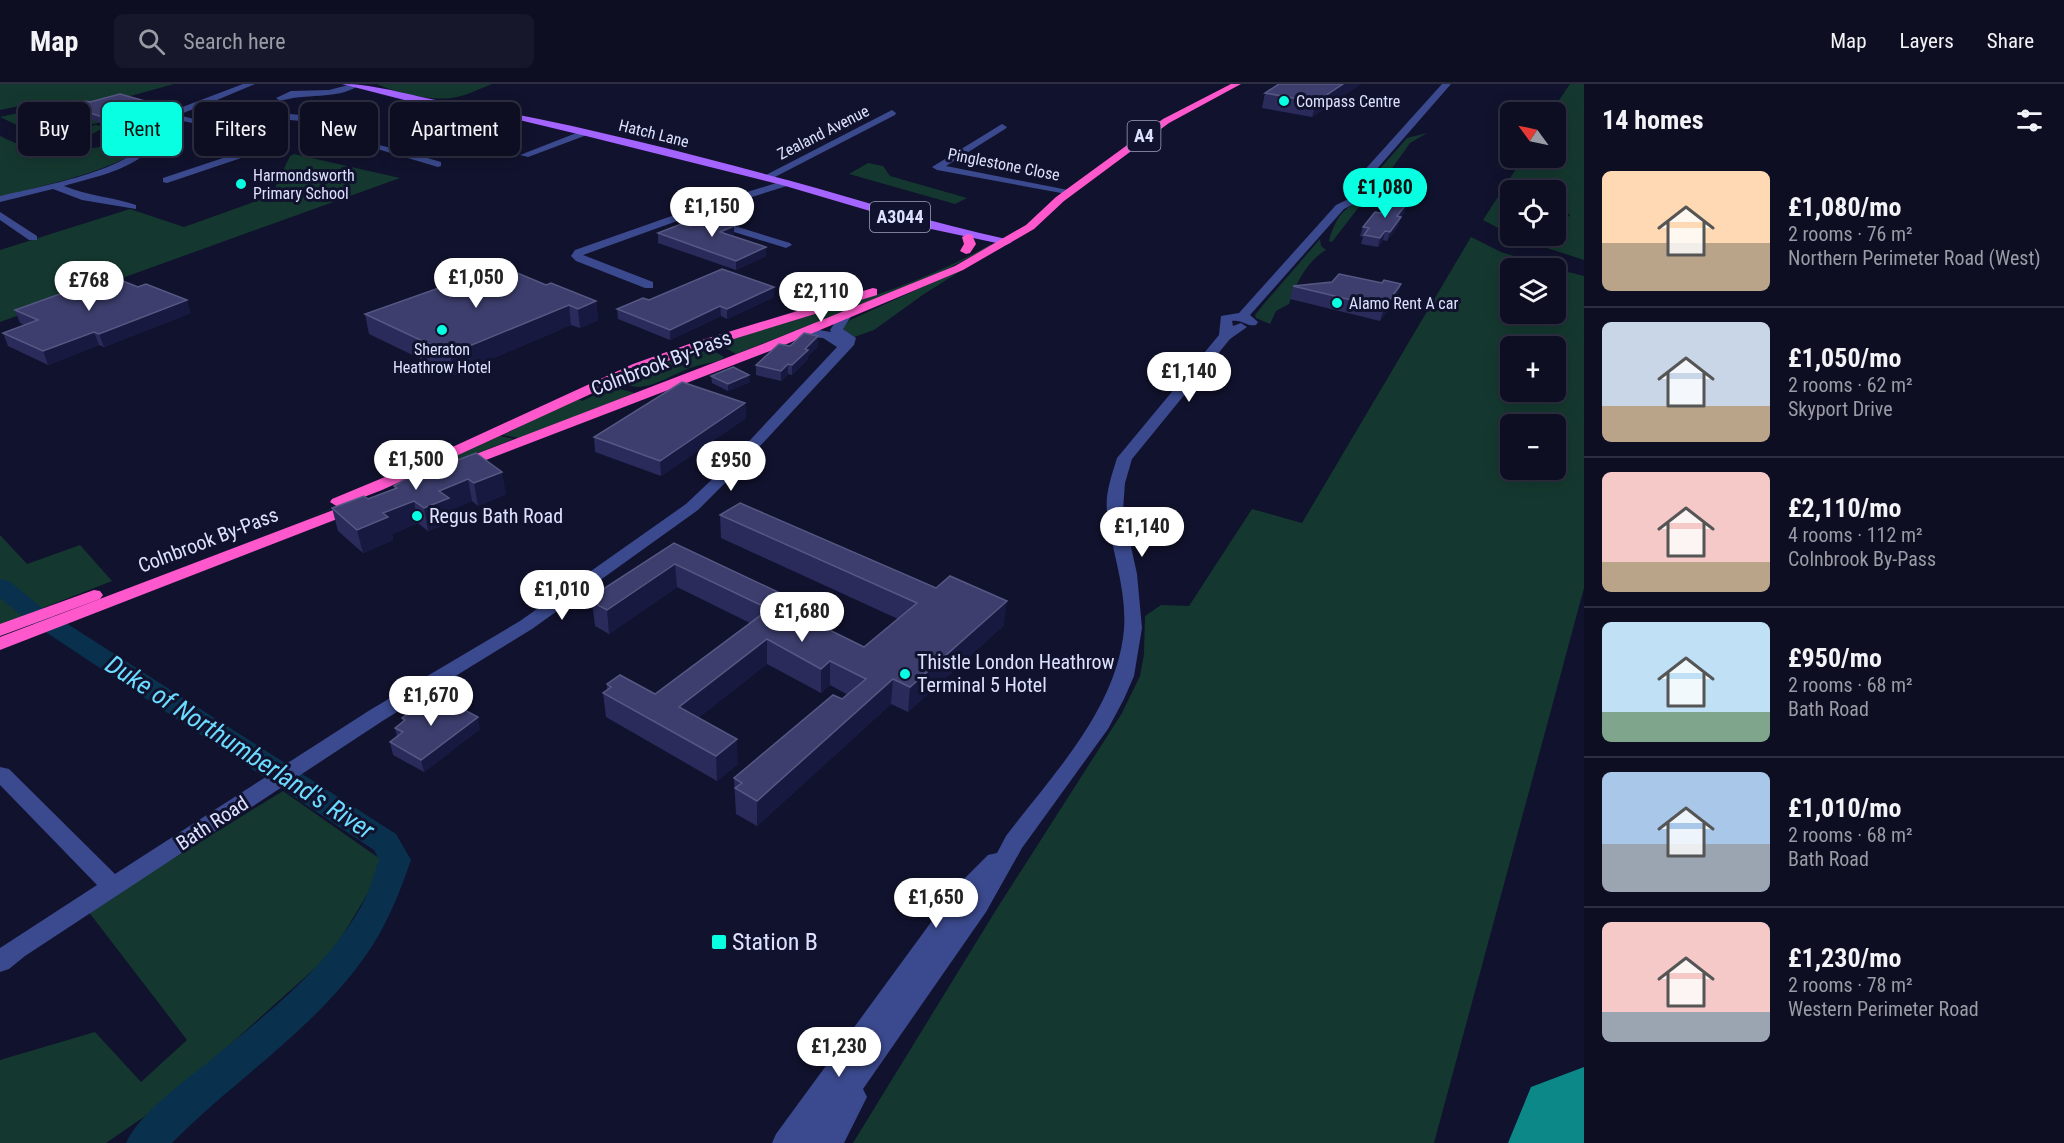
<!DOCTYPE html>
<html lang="en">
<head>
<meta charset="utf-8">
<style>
  body { margin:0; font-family:"Roboto Condensed",sans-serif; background:#16172a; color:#f1f3f6; height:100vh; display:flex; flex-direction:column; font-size:22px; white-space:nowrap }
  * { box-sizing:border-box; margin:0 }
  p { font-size:20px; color:#9a9ca5 }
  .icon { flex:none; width:33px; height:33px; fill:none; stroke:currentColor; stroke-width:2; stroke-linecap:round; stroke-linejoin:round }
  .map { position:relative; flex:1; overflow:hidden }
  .sheet { display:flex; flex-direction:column; background:#0d0e22; width:480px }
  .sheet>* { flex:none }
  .guide { position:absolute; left:18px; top:18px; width:570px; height:54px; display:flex; gap:12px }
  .needle { width:39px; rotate:303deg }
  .buttons { position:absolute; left:1500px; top:18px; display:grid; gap:12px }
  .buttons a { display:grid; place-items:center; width:66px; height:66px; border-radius:9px; background:#0d0e22; box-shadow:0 3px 15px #0003,0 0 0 2px #2d2e40; font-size:30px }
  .price { position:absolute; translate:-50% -51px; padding:0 14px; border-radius:21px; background:#fff; color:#222; font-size:20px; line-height:39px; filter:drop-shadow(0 2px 3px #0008) }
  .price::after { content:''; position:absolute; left:50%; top:36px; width:18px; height:14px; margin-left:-9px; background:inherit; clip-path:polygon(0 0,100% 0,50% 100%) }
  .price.active { background:#09ffe2; color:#111 }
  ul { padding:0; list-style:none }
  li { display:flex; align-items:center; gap:18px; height:150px; padding:0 18px }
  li+li { border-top:2px solid #2d2e40 }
  li span { display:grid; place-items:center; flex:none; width:168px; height:120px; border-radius:9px; color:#555 }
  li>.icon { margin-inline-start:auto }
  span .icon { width:72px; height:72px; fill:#fffc; stroke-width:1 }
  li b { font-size:26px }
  h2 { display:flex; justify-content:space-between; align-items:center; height:72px; padding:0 18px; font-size:26px }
  .pill { padding:0 21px; border-radius:9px; background:#0d0e22; box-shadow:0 3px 15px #0003,0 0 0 2px #2d2e40; font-size:21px; line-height:54px }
  .pill.active { background:#09ffe2; color:#111 }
  header { display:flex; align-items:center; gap:36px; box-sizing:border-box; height:84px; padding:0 30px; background:#0d0e22; border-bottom:2px solid #2d2e40 }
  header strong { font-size:28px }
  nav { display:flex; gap:33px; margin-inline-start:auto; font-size:21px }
  .search { width:420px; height:54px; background:#16172a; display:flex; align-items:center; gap:15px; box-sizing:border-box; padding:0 21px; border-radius:9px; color:#9a9ca5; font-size:22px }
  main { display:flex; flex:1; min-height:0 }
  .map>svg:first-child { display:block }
</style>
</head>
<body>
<header>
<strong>Map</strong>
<div class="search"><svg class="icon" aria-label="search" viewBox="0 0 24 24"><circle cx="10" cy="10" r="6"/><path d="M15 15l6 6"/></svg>Search here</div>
<nav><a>Map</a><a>Layers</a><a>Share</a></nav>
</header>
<main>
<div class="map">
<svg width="1584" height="1059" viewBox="0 0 1584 1059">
  <rect width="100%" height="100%" fill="#11122d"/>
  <g fill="#14382f" fill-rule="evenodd">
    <polygon points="0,0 174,0 105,19 132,33 81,42 24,21 0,26"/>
    <path d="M377 0H492C481 4 468 11 457 13 432 18 399 10 377 0Z"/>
    <polygon points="1570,0 1584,0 1584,176 1547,164 1541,160 1544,152 1556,152 1556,135 1570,132 1567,128 1556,125 1556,106 1510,106 1510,150 1483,136 1523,74 1556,74 1556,28 1551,28"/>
    <polygon points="23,28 47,39 23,44 0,33"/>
    <path d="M96 41 104 43 76 60 92 64 140 58 141 66C98 91 48 100 0 113V52L15 59 37 54 24 46H69Z"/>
    <polygon points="1427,49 1410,59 1393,83 1379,98 1389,106 1419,112 1387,109 1372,102 1371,95 1407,54"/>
    <polygon points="294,70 400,94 0,238 0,166 130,125 184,143 271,112 290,72"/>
    <polygon points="868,79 883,82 890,92 967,114 955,120 849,90"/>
    <path d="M1377 115 1407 117 1362 119 1332 158 1329 157C1336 130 1349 116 1377 115Z"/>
    <path d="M1471 153 1501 168 1553 184H1510V230H1556V185L1584 192V504L1434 1059H853L996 826 1122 629 1140 592 1144 570 1145 532 1161 521 1189 522 1252 425 1302 439ZM1510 262H1556V308H1510ZM1510 340H1556V386H1510Z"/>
    <path d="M1320 155 1321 162 1326 166C1308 176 1295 200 1289 220L1276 227 1270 240 1256 234 1255 231 1263 221Z"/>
    <path d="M991 160V162L934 192 736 270 724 263 710 260C804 232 905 210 991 160Z"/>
    <polygon points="967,183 924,210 874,246 854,253 842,244 850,236"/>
    <path d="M702 266 714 267 724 273 721 276C712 279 702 280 693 283 673 289 642 313 622 298L623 295Z"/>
    <polygon points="612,303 635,309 519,354 503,351 576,314 582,317"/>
    <polygon points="500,352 514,355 298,438 405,395"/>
    <polygon points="0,451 27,480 80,461 112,497 35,527 0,498"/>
    <polygon points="0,502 32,528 0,546"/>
    <polygon points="283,707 386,779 332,869 167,1017 106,1059 0,1059 0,976 95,948 141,998 187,956 88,827"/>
  </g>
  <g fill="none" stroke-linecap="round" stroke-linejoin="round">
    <path fill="#09314e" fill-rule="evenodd" d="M0 495 9 497 41 523 396 750 411 776C401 805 390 833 374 859 323 940 238 992 172 1059H126C140 1029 181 1000 207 979 265 931 330 883 365 815 371 803 374 789 379 776L374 766 23 533 0 514Z"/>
    <polygon fill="#0d8888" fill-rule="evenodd" points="1584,983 1584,1059 1508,1059 1531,1003"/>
    <g fill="#3b4a8e" fill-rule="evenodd">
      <path d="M243 0H255L217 16 279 29 323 33 362 42 374 38 379 41 363 48 323 39 279 35 209 19 178 31 222 42 240 56 271 48 276 51 248 60 259 64V68L167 99 163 98V94L247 66 229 57 192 63V59L224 52 206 42 169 34 150 42 148 52 154 61C134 86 94 93 64 102 88 112 112 113 136 121V125L82 116 53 105 0 118V112C38 103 117 89 144 61L140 55 121 57 116 54 118 52 139 50 143 38Z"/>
      <path d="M352 0 358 2C336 16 305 9 280 17L276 14 291 7 329 6Z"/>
      <polygon points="1442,0 1451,0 1369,94 1355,106 1347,106 1347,102 1361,90"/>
      <polygon points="892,26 896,29 895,31 771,95 762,93"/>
      <polygon points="515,29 519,32 518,34 417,71 441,78 441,82 438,83 374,64 379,61 407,68"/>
      <polygon points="1002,40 1007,43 1005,45 946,82 1068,106 1073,109 1072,111 937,86 932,83"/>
      <polygon points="584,46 589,49 587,51 528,73 520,71"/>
      <polygon points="786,96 790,97 790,101 691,132 583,171 653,198 653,204 645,204 576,177 571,172 575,166 683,128"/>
      <path d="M1359 110 1364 113 1363 115 1344 125 1250 231 1258 238 1256 241C1247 243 1242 235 1232 237L1233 242 1241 239 1247 243 1230 255 1132 375 1125 399 1123 426 1137 490 1142 544 1134 592 1124 615 1108 645 1022 764 986 828 863 1005 867 1013 844 1059H772L776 1050 959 800 988 771 997 769 1006 752C1053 690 1117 625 1124 545 1127 505 1111 466 1107 427 1105 409 1112 391 1117 374L1219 251 1221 232 1239 229 1336 121Z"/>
      <polygon points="0,128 37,152 37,156 29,156 0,136"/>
      <polygon points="712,135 790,159 792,161 786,164 708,140 708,136"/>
      <polygon points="846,227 852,231 843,245 856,254 854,261 734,390 698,426 532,545 384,636 25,872 9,885 0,888 0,864 97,801 0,701 0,683 9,685 115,790 370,626 520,537 686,420 724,384 837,263 823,254 796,252 795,249 796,246 813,245 831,248 830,246 842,228"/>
    </g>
    <path fill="#a464ff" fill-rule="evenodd" d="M342 0C379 0 417 14 454 19 566 38 680 67 791 97 863 117 933 139 1006 155L1012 158 1006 161 931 145 782 101 586 52 515 35 416 19Z"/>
    <g fill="#ff58cc" fill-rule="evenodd">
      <polygon points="1231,0 1241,0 1169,39 1064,117 1034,145 963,186 770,267 465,384 455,384 452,381 455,378 760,261 955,182 1026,141 1056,113 1163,35"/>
      <polygon points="968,150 972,151 976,160 970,169 966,170 960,167 964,160 962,153"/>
      <polygon points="873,204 877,205 877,211 701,265 643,286 382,406 338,423 330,418 332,415 409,383 633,280 692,259"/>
      <polygon points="357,417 365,422 363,425 0,566 0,553"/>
      <polygon points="94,506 100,507 103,511 100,515 0,552 0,540"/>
    </g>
  </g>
  <g fill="#2a2b5b">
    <polygon points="1279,0 1361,0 1312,33 1262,24 1265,9"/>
    <polygon points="145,17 147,24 144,25 145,30 131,33 133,38 113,43 74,30 72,23 90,18"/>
    <polygon points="1405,127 1401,133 1398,142 1387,157 1383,156 1378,163 1361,160 1363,153 1360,152 1363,143 1381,129"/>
    <polygon points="734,142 734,151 732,152 766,163 766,172 736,186 658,159 658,149"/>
    <polygon points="1382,199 1401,200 1397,213 1380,237 1290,215 1293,202"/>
    <polygon points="546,201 596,217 598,236 580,244 571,241 454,291 369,250 365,230"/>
    <polygon points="774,203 774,213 727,235 721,232 670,256 618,235 617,225 649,216"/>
    <polygon points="15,226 191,229 104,263 99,261 48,281 8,262 3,249 24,241 20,239"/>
    <polygon points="818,252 818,262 808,272 808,275 792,291 788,290 781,297 756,291 756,281 790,262"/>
    <polygon points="711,292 750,298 728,307 712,299"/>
    <polygon points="745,319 746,334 661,392 595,368 594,353"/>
    <polygon points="447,380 506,410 478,422 472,417 451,426 453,437 428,447 418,439 392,450 393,456 363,469 338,447 332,424 368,415 395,405 394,402 423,394 448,384"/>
    <polygon points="720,431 1004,541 908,628 891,620 757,742 736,730 734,694 848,611 830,601 821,609 767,580 698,634 738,680 717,697 606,633 603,609 607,606 607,600 655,610 750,539 677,503 609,550 595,542 592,518 594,517 594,511 674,459 816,526 816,539 864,563 898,535 721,454"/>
    <polygon points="402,634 480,645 424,688 393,671 390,658 397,653 395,644 403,638"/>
  </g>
  <g fill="#181941">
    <polygon points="1343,0 1361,0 1312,33 1316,18"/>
    <polygon points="145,17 147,24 144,25 145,30 131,33 133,38 113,43 111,36 134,20"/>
    <polygon points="1408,118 1405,127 1401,133 1398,142 1387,157 1390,148 1397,132"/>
    <polygon points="734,142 734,151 720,157 720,148"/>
    <polygon points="1385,147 1383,156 1378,163 1380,154"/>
    <polygon points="766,163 766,172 736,186 736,177"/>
    <polygon points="1401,200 1397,213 1380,237 1384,224"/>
    <polygon points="774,203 774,213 727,235 727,225"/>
    <polygon points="187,216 191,229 104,263 99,250"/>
    <polygon points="596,217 598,236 580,244 578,225"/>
    <polygon points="569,221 571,241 454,291 450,270"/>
    <polygon points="720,222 721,232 670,256 670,246"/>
    <polygon points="94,248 99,261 48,281 43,267"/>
    <polygon points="818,252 818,262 808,272 808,275 792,291 792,281 805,265"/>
    <polygon points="788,280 788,290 781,297 781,287"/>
    <polygon points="749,291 750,298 728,307 728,300"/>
    <polygon points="745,319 746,334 661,392 660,377"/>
    <polygon points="502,388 506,410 478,422 474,399"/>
    <polygon points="468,395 472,417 451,426 453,437 428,447 424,424 439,407"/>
    <polygon points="414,417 418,439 392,450 393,456 363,469 357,446 383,429"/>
    <polygon points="675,480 677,503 609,550 607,526"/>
    <polygon points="1007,517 1004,541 908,628 910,603"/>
    <polygon points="816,526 816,550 805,534"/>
    <polygon points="767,555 767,580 680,648 679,623"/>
    <polygon points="830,577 830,601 821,609 821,585"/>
    <polygon points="893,595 891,620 757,742 757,717"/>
    <polygon points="478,633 480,645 424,688 421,676"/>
    <polygon points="737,655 738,680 717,697 716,672"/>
  </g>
  <g fill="#3d3e6d" stroke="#565884" stroke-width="1.5">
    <polygon points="1279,0 1343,0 1316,18 1265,9"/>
    <polygon points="120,10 145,17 134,20 144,23 122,29 131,31 111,36 72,23 83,20 85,17 90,18"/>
    <polygon points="1393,115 1408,118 1397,132 1401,133 1390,148 1385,147 1380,154 1364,151 1369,144 1363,143 1375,128 1381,129"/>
    <polygon points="706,133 734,142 720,148 766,163 736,177 658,149 697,134"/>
    <polygon points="501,182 546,201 551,199 596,217 578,225 569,221 450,270 365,230"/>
    <polygon points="722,185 774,203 727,225 720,222 670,246 617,225 643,214 649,216"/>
    <polygon points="1339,190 1382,199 1384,196 1401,200 1384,224 1293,202 1332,198"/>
    <polygon points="110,192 138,203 146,200 187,216 99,250 94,248 43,267 3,249 38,236 15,226"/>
    <polygon points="804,249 818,252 805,265 808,266 792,281 788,280 781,287 756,281 779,260 790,262"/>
    <polygon points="733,283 749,291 728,300 711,292"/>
    <polygon points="682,298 745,319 660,377 594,353"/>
    <polygon points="476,369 502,388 474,399 468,395 439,407 449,414 424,424 414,417 383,429 388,433 357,446 332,424 364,412 368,415 397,404 394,402 407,394 420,391 423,394 451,383 447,380"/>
    <polygon points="740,419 936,504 950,492 1007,517 910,603 893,595 757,717 735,704 742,699 734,694 833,611 842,615 866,595 830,577 821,585 767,555 679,623 737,655 716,672 603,609 611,603 607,600 620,591 655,610 769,525 675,480 607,526 592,518 599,514 594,511 674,459 816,526 805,534 864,563 917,519 720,431"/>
    <polygon points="440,613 478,633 421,676 390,658 403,648 395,644 405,636 402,634 422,620 427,622"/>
  </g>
  <g fill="#09ffe2" stroke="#11122d" stroke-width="2">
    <circle cx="1284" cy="17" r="6"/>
    <circle cx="241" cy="100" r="6"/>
    <circle cx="1337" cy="219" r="6"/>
    <circle cx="442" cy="246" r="6"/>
    <circle cx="417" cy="432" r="6"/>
    <circle cx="905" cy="590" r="6"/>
    <rect x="711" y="850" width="16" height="16" rx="3"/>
  </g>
  <g text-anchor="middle" stroke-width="6" stroke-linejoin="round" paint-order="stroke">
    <g font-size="16" fill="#dde1ff" stroke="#11122d" text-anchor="start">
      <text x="1296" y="23">Compass Centre</text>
      <text x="253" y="97">Harmondsworth<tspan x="253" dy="18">Primary School</tspan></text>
      <text x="1349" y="225">Alamo Rent A car</text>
      <text x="442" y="271" text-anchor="middle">Sheraton<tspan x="442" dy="18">Heathrow Hotel</tspan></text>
    </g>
    <g font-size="16" fill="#dde1ff" stroke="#11122d">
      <text transform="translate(823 48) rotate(-27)" y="6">Zealand Avenue</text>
      <text transform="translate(654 49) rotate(14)" y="6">Hatch Lane</text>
      <text transform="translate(1004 80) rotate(11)" y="6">Pinglestone Close</text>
    </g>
    <g fill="#11122d" stroke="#a0a3c0" stroke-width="1.5">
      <rect x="1127.5" y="37" width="33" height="30" rx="4.5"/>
      <rect x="870" y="118" width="60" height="30" rx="4.5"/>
    </g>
    <g font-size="18" font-weight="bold" fill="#dde1ff">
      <text x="1144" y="58">A4</text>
      <text x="900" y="139">A3044</text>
    </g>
    <g font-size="20" fill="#dde1ff" stroke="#11122d">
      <text transform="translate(661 279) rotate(-21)" y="7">Colnbrook By-Pass</text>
      <text transform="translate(208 456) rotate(-21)" y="7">Colnbrook By-Pass</text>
      <text transform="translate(212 739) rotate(-33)" y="7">Bath Road</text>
    </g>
    <g font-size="20" fill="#dde1ff" stroke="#11122d" text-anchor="start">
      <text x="429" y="439">Regus Bath Road</text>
      <text x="917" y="585">Thistle London Heathrow<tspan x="917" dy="23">Terminal 5 Hotel</tspan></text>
    </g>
    <g font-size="24" fill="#dde1ff" stroke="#11122d" text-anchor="start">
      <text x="732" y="866">Station B</text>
    </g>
    <g font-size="26" font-style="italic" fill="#6bdbff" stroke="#11122d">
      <text transform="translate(240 663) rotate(33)" y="9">Duke of Northumberland's River</text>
    </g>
  </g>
</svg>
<div class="buttons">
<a><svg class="needle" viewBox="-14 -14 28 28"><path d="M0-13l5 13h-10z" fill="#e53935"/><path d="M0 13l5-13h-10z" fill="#9a9ca5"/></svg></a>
<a><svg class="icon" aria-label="locate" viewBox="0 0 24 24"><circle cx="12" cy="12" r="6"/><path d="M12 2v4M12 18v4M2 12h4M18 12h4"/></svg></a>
<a><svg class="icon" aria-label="layers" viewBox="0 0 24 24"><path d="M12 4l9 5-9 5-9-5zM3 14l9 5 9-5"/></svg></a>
<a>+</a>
<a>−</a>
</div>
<b class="price active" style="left:1385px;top:135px">£1,080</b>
<b class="price" style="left:712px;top:154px">£1,150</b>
<b class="price" style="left:476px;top:225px">£1,050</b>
<b class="price" style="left:89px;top:228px">£768</b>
<b class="price" style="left:821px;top:239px">£2,110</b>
<b class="price" style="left:1189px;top:319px">£1,140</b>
<b class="price" style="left:416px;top:407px">£1,500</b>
<b class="price" style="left:731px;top:408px">£950</b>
<b class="price" style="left:1142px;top:474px">£1,140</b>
<b class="price" style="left:562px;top:537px">£1,010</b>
<b class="price" style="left:802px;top:559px">£1,680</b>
<b class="price" style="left:431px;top:643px">£1,670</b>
<b class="price" style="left:936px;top:845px">£1,650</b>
<b class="price" style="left:839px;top:994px">£1,230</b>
<div class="guide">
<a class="pill">Buy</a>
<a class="pill active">Rent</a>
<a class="pill">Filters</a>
<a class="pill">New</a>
<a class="pill">Apartment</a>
</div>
</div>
<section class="sheet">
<h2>14 homes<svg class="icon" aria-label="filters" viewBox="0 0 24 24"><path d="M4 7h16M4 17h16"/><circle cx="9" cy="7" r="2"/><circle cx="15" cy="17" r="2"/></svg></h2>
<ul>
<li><span style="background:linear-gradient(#ffd9b3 60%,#b9a48a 0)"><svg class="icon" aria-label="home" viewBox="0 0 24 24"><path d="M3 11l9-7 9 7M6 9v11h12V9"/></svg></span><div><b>£1,080/mo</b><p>2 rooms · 76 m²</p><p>Northern Perimeter Road (West)</p></div></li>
<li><span style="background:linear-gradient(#c9d6e8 70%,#b9a48a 0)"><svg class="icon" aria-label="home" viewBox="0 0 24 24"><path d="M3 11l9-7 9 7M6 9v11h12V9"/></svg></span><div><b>£1,050/mo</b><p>2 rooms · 62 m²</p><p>Skyport Drive</p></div></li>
<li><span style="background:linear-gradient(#f6c9c9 75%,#b9a48a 0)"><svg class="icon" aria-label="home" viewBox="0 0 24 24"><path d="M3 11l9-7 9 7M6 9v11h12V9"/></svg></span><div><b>£2,110/mo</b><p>4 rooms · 112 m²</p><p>Colnbrook By-Pass</p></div></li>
<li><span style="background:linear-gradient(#bfe0f5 75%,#7fa58c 0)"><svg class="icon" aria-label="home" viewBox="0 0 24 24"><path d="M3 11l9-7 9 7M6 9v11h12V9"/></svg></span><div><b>£950/mo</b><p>2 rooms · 68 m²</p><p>Bath Road</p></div></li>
<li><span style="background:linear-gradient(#a9c7e8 60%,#9aa5b1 0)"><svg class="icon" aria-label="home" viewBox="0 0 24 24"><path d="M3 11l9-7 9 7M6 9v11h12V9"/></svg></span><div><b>£1,010/mo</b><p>2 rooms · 68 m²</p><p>Bath Road</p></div></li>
<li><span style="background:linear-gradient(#f6c9c9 75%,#9aa5b1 0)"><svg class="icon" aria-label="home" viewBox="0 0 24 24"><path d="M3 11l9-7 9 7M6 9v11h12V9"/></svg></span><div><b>£1,230/mo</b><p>2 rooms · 78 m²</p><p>Western Perimeter Road</p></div></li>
</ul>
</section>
</main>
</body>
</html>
